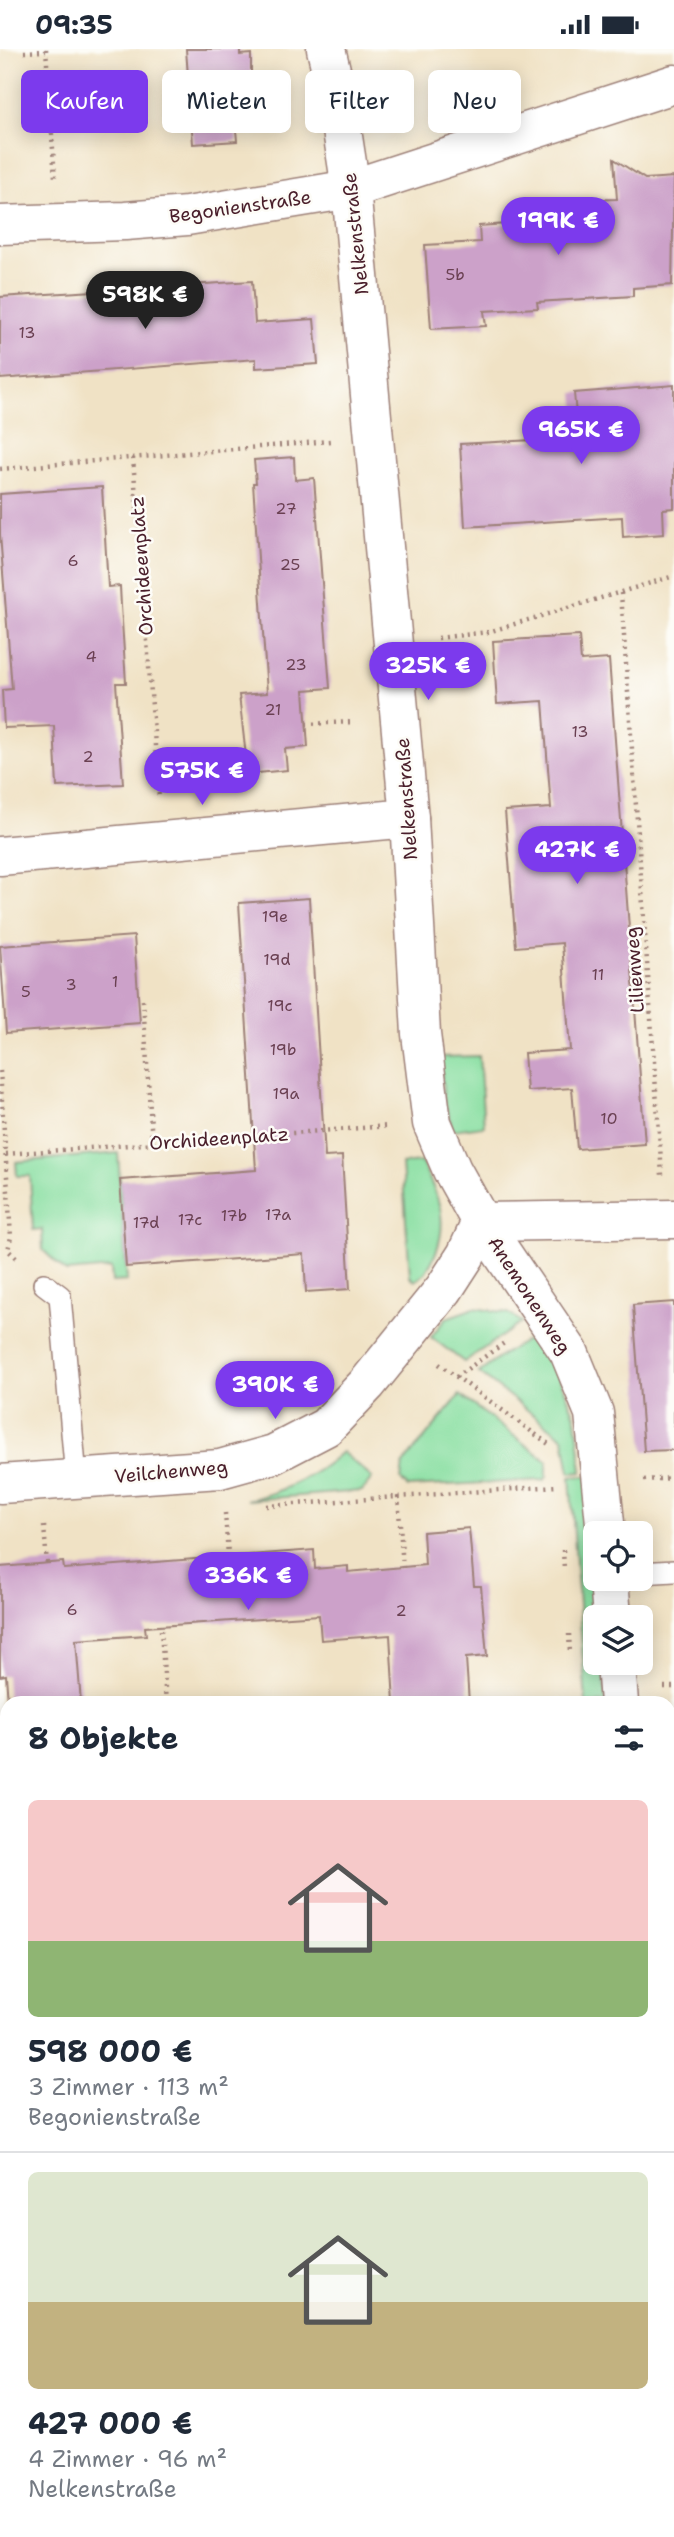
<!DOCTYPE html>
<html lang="de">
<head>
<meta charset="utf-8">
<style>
  body { margin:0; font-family:"Shantell Sans",sans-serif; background:#f6f6f7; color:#1f2937; height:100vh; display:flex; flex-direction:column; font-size:26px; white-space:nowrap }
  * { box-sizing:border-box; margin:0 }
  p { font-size:23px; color:#747a83 }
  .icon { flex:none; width:38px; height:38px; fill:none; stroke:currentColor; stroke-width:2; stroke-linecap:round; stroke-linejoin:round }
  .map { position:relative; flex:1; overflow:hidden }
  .panel { position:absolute; left:0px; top:1647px; width:676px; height:842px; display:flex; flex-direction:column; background:#fff; border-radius:21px 21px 0 0; box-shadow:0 4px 18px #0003 }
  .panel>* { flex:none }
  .guide { position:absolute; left:21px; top:21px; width:634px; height:63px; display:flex; gap:14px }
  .buttons { position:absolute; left:583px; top:1472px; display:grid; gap:14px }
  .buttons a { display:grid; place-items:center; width:70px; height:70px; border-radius:10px; background:#fff; box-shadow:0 4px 18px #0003; font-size:35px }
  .price { position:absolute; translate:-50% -60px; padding:0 16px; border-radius:24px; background:#7c3aed; color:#fff; font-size:23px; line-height:46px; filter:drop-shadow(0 2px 4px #0008) }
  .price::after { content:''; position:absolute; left:50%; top:42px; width:21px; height:16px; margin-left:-10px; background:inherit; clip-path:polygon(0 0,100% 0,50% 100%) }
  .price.active { background:#222; color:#fff }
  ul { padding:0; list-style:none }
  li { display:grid; align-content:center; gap:14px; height:371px; padding:0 28px }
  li+li { border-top:2px solid #e0e1e3 }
  li span { display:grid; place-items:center; height:217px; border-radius:10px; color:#555 }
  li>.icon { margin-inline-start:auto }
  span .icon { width:126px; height:126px; fill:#fffc; stroke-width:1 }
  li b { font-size:30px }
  h2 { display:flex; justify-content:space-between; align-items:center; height:84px; padding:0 28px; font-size:30px }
  .pill { padding:0 24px; border-radius:10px; background:#fff; box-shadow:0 4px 18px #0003; font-size:24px; line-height:63px }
  .pill.active { background:#7c3aed; color:#fff }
  .status { display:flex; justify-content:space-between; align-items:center; height:49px; padding:0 35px; background:#fff; direction:ltr }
  .status svg { height:19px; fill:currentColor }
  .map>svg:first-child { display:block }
</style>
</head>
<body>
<div class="status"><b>09:35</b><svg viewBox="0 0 49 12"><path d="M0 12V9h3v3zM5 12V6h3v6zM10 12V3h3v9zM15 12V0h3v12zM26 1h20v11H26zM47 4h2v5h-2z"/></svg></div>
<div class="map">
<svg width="674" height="2488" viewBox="0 0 674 2488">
  <rect width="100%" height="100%" fill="#fdfcf7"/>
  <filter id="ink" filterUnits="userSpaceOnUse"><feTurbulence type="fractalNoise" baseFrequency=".0143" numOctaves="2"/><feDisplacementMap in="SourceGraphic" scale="14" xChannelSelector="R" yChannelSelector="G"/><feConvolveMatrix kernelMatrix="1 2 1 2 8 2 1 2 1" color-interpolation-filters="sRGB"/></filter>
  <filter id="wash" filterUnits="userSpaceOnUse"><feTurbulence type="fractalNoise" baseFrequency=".00686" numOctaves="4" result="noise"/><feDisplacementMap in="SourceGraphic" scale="28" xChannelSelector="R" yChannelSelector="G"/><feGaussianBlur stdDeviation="1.57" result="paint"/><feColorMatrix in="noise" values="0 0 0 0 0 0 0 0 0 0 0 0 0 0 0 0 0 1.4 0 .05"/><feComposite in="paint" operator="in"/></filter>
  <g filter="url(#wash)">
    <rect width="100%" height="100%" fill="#f0e2c5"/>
    <g fill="#89dfa2" stroke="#6a7f66" stroke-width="2">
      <polygon points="479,1007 484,1077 453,1081 444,1051 440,1008"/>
      <polygon points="118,1104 127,1232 112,1233 111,1219 66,1223 43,1201 42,1180 33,1181 30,1127 17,1127 16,1113"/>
      <path d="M421 1113C439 1147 451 1175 432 1212 427 1220 424 1228 415 1232L410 1227 402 1115Z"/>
      <polygon points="474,1259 508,1264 522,1273 464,1313 431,1288 446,1269"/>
      <polygon points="534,1287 558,1325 576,1369 582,1423 570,1424 564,1389 479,1324 505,1304"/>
      <polygon points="460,1346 547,1412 547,1427 544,1431 408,1438 401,1431 403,1415"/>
      <path d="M342 1403 372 1429 362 1442 247 1451C284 1443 314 1428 342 1403Z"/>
      <polygon points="588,1427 595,1517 595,1614 603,1614 606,1654 586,1654 570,1428"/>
    </g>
    <g id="blocks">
      <g fill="#cca1c9">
        <polygon points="186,0 240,0 240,6 251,5 251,68 235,69 237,92 193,95"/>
        <polygon points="614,110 645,130 674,128 672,236 633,239 633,247 537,253 538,259 484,262 486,277 431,280 425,196 480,193 479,177 589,169 587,151 617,150"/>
        <polygon points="252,232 255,274 314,270 318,315 256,319 256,310 0,330 0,248"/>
        <polygon points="674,336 674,459 663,460 664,485 623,488 622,468 465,478 460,395 534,391 533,369 576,366 574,344"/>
        <polygon points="294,408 295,431 314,429 330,639 304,641 308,698 285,700 287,721 248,725 239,646 267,644 253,434 256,434 254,411"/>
        <polygon points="102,438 108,538 120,537 121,557 126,634 116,634 123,735 57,738 54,677 4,679 2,641 12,640 0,485 0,445"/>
        <polygon points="579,587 581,612 609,610 645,1095 577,1100 572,1039 527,1042 524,1004 570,1001 562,894 516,898 505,762 551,759 543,652 497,655 493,592"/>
        <polygon points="309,849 325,1108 342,1107 350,1240 306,1243 304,1205 126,1218 120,1131 256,1121 239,854"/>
        <polygon points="134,887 140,974 6,984 0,897"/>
        <polygon points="674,1253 674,1401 644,1402 633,1256"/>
        <polygon points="469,1479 474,1537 481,1537 487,1607 466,1609 469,1654 394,1654 390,1586 321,1591 319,1566 145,1578 146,1586 76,1591 81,1654 8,1654 6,1626 0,1627 0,1518 63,1513 64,1520 314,1501 315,1520 348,1517 348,1523 425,1516 423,1483"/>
      </g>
    </g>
  </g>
  <g filter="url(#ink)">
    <use href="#blocks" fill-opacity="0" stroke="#9d8078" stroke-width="2"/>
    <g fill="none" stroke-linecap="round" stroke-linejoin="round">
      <g stroke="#9d8078" stroke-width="24">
        <g id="lane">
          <polyline points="44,1235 60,1247 76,1429"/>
          <polyline points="640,1524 674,1522"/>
        </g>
      </g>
      <g stroke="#9d8078" stroke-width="41">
        <g id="street">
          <polyline points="326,0 336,42 351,140 409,769 421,985 432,1074 452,1121 481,1173 569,1303 594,1364 606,1484"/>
          <polyline points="0,176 125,172 187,167 351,140 674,35"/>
          <polyline points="0,807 409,769"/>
          <polyline points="481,1173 674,1170"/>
          <polyline points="0,1435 220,1420 274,1405 326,1378 367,1335 444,1240 466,1206 481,1173"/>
          <polyline points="609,1530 612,1568"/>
          <polyline points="616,1614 619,1654"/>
        </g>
      </g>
      <g stroke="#9d8078" stroke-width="41">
        <g id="secondary">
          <polyline points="668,2296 674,2296"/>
          <polyline points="0,2375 7,2374"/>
        </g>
      </g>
      <g stroke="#9d8078" stroke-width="4.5" stroke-dasharray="2 5" stroke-linecap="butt">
        <polyline points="46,0 55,129"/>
        <polyline points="24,3 46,2"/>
        <polyline points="250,53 291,48"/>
        <polyline points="29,56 49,54"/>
        <polyline points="133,409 159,749"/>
        <polyline points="0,420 330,392"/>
        <polyline points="621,544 662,1126"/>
        <polyline points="438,589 488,583 674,527"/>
        <polyline points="306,675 354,673"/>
        <polyline points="143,951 152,1093"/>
        <polyline points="0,1022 11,1188 8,1201 18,1211"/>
        <polyline points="6,1105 389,1077"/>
        <polyline points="439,1315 550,1396"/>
        <polyline points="456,1328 507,1292"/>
        <polyline points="644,1431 674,1429"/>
        <polyline points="398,1447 403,1519"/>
        <polyline points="266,1457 557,1437"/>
        <polyline points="225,1464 228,1506"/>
        <polyline points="44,1477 47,1515"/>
        <polyline points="563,1501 564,1520"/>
        <polyline points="161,1581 166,1654"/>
        <polyline points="569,1585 570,1604"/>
        <polyline points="664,1638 674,1638"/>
        <polyline points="668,1845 674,1844"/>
        <polyline points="0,1916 7,1916"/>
        <polyline points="1,1943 7,2022"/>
        <polyline points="0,2221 7,2265"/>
        <polyline points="662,2488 674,2484"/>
      </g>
      <use href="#lane" stroke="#fff" stroke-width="21"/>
      <use href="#street" stroke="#fff" stroke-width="38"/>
      <use href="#secondary" stroke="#ffe4c6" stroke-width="38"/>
    </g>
  </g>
  <g text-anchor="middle" stroke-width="5" stroke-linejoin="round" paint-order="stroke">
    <g font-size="16" fill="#6a4052">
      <text x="455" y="231">5b</text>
      <text x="27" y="289">13</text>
      <text x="286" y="465">27</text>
      <text x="73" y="517">6</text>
      <text x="290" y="521">25</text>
      <text x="91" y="613">4</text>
      <text x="296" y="621">23</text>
      <text x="273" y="666">21</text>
      <text x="580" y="688">13</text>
      <text x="88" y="713">2</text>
      <text x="275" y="873">19e</text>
      <text x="277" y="916">19d</text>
      <text x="598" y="931">11</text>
      <text x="115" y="938">1</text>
      <text x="71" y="941">3</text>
      <text x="26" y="948">5</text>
      <text x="280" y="962">19c</text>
      <text x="283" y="1006">19b</text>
      <text x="286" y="1050">19a</text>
      <text x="609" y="1075">10</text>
      <text x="278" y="1171">17a</text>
      <text x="234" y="1172">17b</text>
      <text x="190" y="1176">17c</text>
      <text x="146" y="1179">17d</text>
      <text x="72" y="1566">6</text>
      <text x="401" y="1567">2</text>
    </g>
    <g font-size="19" fill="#4a1f2b" stroke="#fdfcf7">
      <text transform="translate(240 157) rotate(-8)" y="7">Begonienstraße</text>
      <text transform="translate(355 185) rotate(-96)" y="7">Nelkenstraße</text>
      <text transform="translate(141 517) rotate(-94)" y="7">Orchideenplatz</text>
      <text transform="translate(406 750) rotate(-94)" y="7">Nelkenstraße</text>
      <text transform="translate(634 921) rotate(-94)" y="7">Lilienweg</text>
      <text transform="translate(219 1089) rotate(-4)" y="7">Orchideenplatz</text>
      <text transform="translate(530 1246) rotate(57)" y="7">Anemonenweg</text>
      <text transform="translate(171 1422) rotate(-5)" y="7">Veilchenweg</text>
    </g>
  </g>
</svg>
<div class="buttons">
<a><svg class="icon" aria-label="locate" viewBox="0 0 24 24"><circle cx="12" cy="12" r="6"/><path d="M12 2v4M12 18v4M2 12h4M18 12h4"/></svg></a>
<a><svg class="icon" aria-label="layers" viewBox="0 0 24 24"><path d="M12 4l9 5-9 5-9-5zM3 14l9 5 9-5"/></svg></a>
</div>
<b class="price" style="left:558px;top:208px">199K €</b>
<b class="price active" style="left:145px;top:282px">598K €</b>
<b class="price" style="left:581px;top:417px">965K €</b>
<b class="price" style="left:428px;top:653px">325K €</b>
<b class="price" style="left:202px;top:758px">575K €</b>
<b class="price" style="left:577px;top:837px">427K €</b>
<b class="price" style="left:275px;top:1372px">390K €</b>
<b class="price" style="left:248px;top:1563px">336K €</b>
<div class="guide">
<a class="pill active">Kaufen</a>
<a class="pill">Mieten</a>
<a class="pill">Filter</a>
<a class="pill">Neu</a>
</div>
<section class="panel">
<h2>8 Objekte<svg class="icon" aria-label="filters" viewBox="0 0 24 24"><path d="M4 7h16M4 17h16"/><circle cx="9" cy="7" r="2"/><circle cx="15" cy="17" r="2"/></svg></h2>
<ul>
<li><span style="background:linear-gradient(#f6c9c9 65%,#8fb573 0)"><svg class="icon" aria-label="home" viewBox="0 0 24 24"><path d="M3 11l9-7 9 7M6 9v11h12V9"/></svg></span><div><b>598 000 €</b><p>3 Zimmer · 113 m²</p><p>Begonienstraße</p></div></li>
<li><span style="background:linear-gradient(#dfe7d0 60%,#c2b280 0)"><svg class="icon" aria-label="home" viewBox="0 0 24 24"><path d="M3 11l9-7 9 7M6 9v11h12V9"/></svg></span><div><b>427 000 €</b><p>4 Zimmer · 96 m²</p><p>Nelkenstraße</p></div></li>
</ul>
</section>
</div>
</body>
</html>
